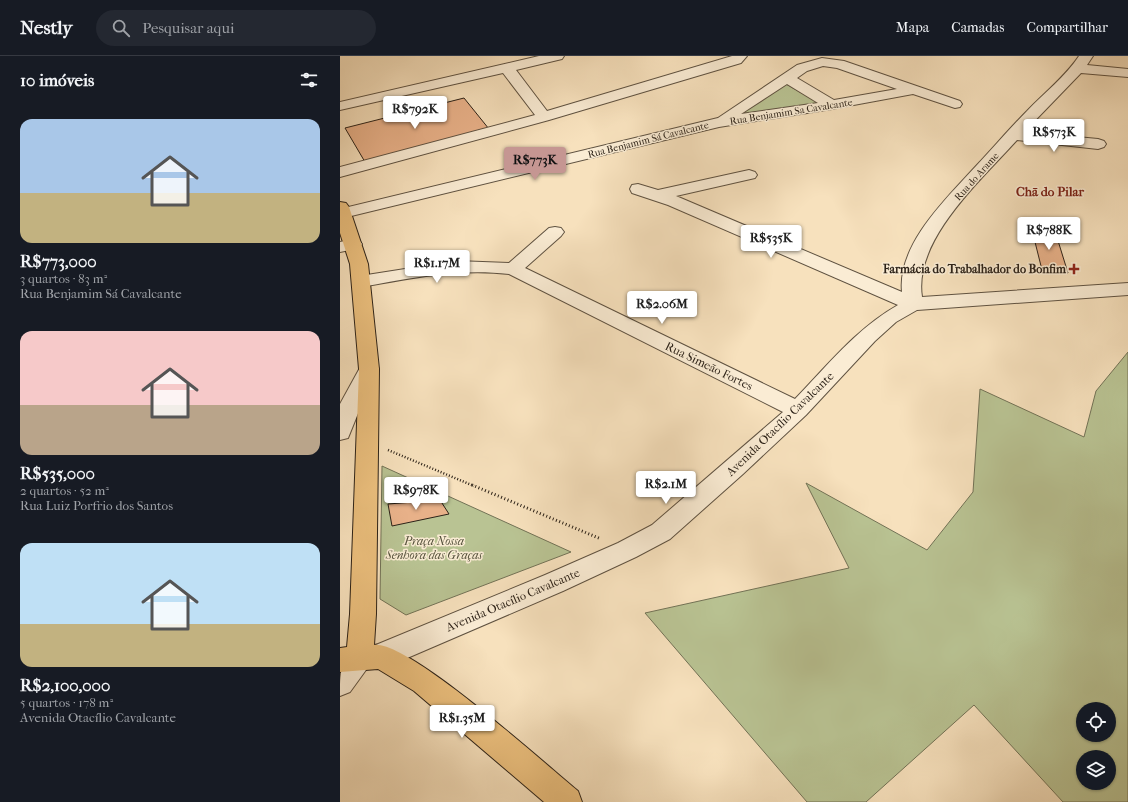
<!DOCTYPE html>
<html lang="pt">
<head>
<meta charset="utf-8">
<style>
  body { margin:0; font-family:"IM FELL French Canon",serif; background:#242831; color:#f1f3f6; height:100vh; display:flex; flex-direction:column; font-size:15px; white-space:nowrap }
  * { box-sizing:border-box; margin:0 }
  p { font-size:13px; color:#9ea1a6 }
  .icon { flex:none; width:22px; height:22px; fill:none; stroke:currentColor; stroke-width:2; stroke-linecap:round; stroke-linejoin:round }
  .map { position:relative; flex:1; overflow:hidden }
  .sheet { display:flex; flex-direction:column; background:#171b24; width:340px }
  .sheet>* { flex:none }
  .fabs { position:absolute; left:736px; top:646px; display:grid; gap:8px }
  .fabs a { display:grid; place-items:center; width:40px; height:40px; border-radius:50%; background:#171b24; box-shadow:0 1px 3px #0004; font-size:20px }
  .price { position:absolute; translate:-50% -34px; padding:0 9px; border-radius:4px; background:#fff; color:#222; font-size:13px; line-height:26px; filter:drop-shadow(0 1px 2px #0008) }
  .price::after { content:''; position:absolute; left:50%; top:24px; width:12px; height:9px; margin-left:-6px; background:inherit; clip-path:polygon(0 0,100% 0,50% 100%) }
  .price.on { background:#c59692; color:#111 }
  ul { padding:0; list-style:none }
  li { display:grid; align-content:center; gap:8px; height:212px; padding:0 20px }
  li span { display:grid; place-items:center; height:124px; border-radius:12px; color:#555 }
  li>.icon { margin-inline-start:auto }
  span .icon { width:72px; height:72px; fill:#fffc; stroke-width:1 }
  li b { font-size:17px }
  h2 { display:flex; justify-content:space-between; align-items:center; height:48px; padding:0 20px; font-size:17px }
  header { display:flex; align-items:center; gap:24px; box-sizing:border-box; height:56px; padding:0 20px; background:#171b24; border-bottom:1px solid #363941 }
  header strong { font-size:19px }
  nav { display:flex; gap:22px; margin-inline-start:auto; font-size:14px }
  .search { width:280px; height:36px; background:#242831; display:flex; align-items:center; gap:10px; box-sizing:border-box; padding:0 14px; border-radius:22px; color:#9ea1a6; font-size:15px }
  main { display:flex; flex:1; min-height:0 }
  .map>svg:first-child { display:block }
</style>
</head>
<body>
<header>
<strong>Nestly</strong>
<div class="search"><svg class="icon" aria-label="search" viewBox="0 0 24 24"><circle cx="10" cy="10" r="6"/><path d="M15 15l6 6"/></svg>Pesquisar aqui</div>
<nav><a>Mapa</a><a>Camadas</a><a>Compartilhar</a></nav>
</header>
<main>
<section class="sheet">
<h2>10 imóveis<svg class="icon" aria-label="filters" viewBox="0 0 24 24"><path d="M4 7h16M4 17h16"/><circle cx="9" cy="7" r="2"/><circle cx="15" cy="17" r="2"/></svg></h2>
<ul>
<li><span style="background:linear-gradient(#a9c7e8 60%,#c2b280 0)"><svg class="icon" aria-label="home" viewBox="0 0 24 24"><path d="M3 11l9-7 9 7M6 9v11h12V9"/></svg></span><div><b>R$773,000</b><p>3 quartos · 83 m²</p><p>Rua Benjamim Sá Cavalcante</p></div></li>
<li><span style="background:linear-gradient(#f6c9c9 60%,#b9a48a 0)"><svg class="icon" aria-label="home" viewBox="0 0 24 24"><path d="M3 11l9-7 9 7M6 9v11h12V9"/></svg></span><div><b>R$535,000</b><p>2 quartos · 52 m²</p><p>Rua Luiz Porfrio dos Santos</p></div></li>
<li><span style="background:linear-gradient(#bfe0f5 65%,#c2b280 0)"><svg class="icon" aria-label="home" viewBox="0 0 24 24"><path d="M3 11l9-7 9 7M6 9v11h12V9"/></svg></span><div><b>R$2,100,000</b><p>5 quartos · 178 m²</p><p>Avenida Otacílio Cavalcante</p></div></li>
</ul>
</section>
<div class="map">
<svg width="788" height="746" viewBox="0 0 788 746">
  <rect width="100%" height="100%" fill="#f7e1bd"/>
  <filter id="stains"><feTurbulence type="fractalNoise" baseFrequency=".005" numOctaves="4"/><feColorMatrix values="0 0 0 0 .2 0 0 0 0 .09 0 0 0 0 .02 0 0 0 .5 -.17"/></filter>
  <radialGradient id="worn" r=".72"><stop offset=".6" stop-color="#630" stop-opacity="0"/><stop offset="1" stop-color="#630" stop-opacity=".3"/></radialGradient>
  <g fill="#b9c393" stroke="#727256" fill-rule="evenodd">
    <polygon points="444,27 481,48 401,58"/>
    <path d="M788 296V746H723L634 649 526 746H467L305 557 509 512 466 427 587 494 633 436 640 333 744 381 756 335ZM743 653H769V679H743ZM743 701H769V727H743Z"/>
    <polygon points="42,410 231,496 66,559 40,543"/>
  </g>
  <g fill="#e8b189" stroke="#2c2218">
    <polygon points="124,42 149,73 25,106 5,72"/>
    <polygon points="692,174 715,175 728,217 702,214"/>
    <polygon points="100,444 109,458 52,470 48,448"/>
  </g>
  <g fill="none" stroke-linecap="round" stroke-linejoin="round">
    <g stroke="#5f5241" stroke-width="2">
      <g id="minor">
        <polygon points="199,0 224,0 222,3 176,14 207,55 392,0 407,0 401,7 209,64 0,121 0,111 195,59 163,17 0,54 0,46"/>
        <path d="M739 0H753L747 9 788 13V21L741 17 684 76 758 83 764 85 766 88 764 91 758 93 677 84C641 124 573 184 582 241L788 227V239L577 254 556 266 535 285 466 359 403 418 330 483 296 501 223 535 51 609 41 612 31 607 10 636 0 640C0 618 0 600 19 591L29 596 31 591 205 519 278 487 312 469 443 356 169 218C119 212 70 222 21 231L14 229 12 225 14 221 116 205 169 207 209 172 215 171 221 172 224 176 221 180 185 212 455 343C487 310 517 272 558 249L328 149 292 137 290 133 292 129 298 128 318 134 409 114 415 116 417 119 415 122 336 140 562 236C557 188 608 141 637 109 654 91 670 72 687 55 704 37 725 21 739 0Z"/>
        <path d="M482 2 504 5 620 45 622 48 620 51 615 52 573 38 492 53 379 71 3 162 0 161V153L378 62 457 9ZM483 10 497 12 557 33 494 44 457 22 467 15ZM447 28 478 47 401 58Z"/>
        <polygon points="13,183 19,184 22,188 19,192 0,196 0,186"/>
        <polygon points="29,306 36,308 39,313 23,345 8,382 0,384 0,348 22,308"/>
      </g>
    </g>
    <g stroke="#2c2218" stroke-width="2">
      <path id="major" d="M0 146 6 147 9 151 28 208 39 313 36 558 34 589C68 584 205 708 238 735L242 746H204L74 635 38 613 0 616V592L7 591 10 558 19 313 10 208 0 177Z"/>
    </g>
    <polyline stroke="#2c2218" stroke-width="2.5" stroke-dasharray="1 2" stroke-linecap="butt" points="48,394 134,430"/>
    <polyline stroke="#2c2218" stroke-width="3" stroke-dasharray="1 2.5" stroke-linecap="butt" points="132,429 261,483"/>
    <use href="#minor" fill="#faecd4" fill-rule="evenodd"/>
    <use href="#major" fill="#ecc07e" fill-rule="evenodd"/>
  </g>
  <path fill="#8f2418" stroke="#faecd4" stroke-width="1.5" d="M732 207h4v4h4v4h-4v4h-4v-4h-4v-4h4z"/>
  <g text-anchor="middle" stroke-width="3" stroke-linejoin="round" paint-order="stroke">
    <g font-size="10" fill="#2c2218" stroke="#faecd4">
      <text transform="translate(451 55) rotate(-9)" y="4">Rua Benjamim Sa Cavalcante</text>
      <text transform="translate(308 83) rotate(-14)" y="4">Rua Benjamim Sá Cavalcante</text>
      <text transform="translate(636 120) rotate(-48)" y="4">Rua do Arame</text>
    </g>
    <g font-size="12" font-weight="bold" fill="#2c2218" stroke="#faecd4" text-anchor="end">
      <text x="726" y="217">Farmácia do Trabalhador do Bonfim</text>
    </g>
    <g font-size="12" fill="#2c2218" stroke="#faecd4">
      <text transform="translate(369 310) rotate(26)" y="4">Rua Simeão Fortes</text>
      <text transform="translate(440 368) rotate(-44)" y="4">Avenida Otacílio Cavalcante</text>
      <text transform="translate(173 544) rotate(-23)" y="4">Avenida Otacílio Cavalcante</text>
    </g>
    <g font-size="12" font-style="italic" fill="#56523d" stroke="#faecd4">
      <text x="94" y="489">Praça Nossa<tspan x="94" dy="14">Senhora das Graças</tspan></text>
    </g>
    <g font-size="13" font-weight="bold" fill="#7a1f14" stroke="#faecd4">
      <text x="710" y="140">Chã do Pilar</text>
    </g>
  </g>
  <rect width="100%" height="100%" filter="url(#stains)"/>
  <rect width="100%" height="100%" fill="url(#worn)"/>
</svg>
<div class="fabs">
<a><svg class="icon" aria-label="locate" viewBox="0 0 24 24"><circle cx="12" cy="12" r="6"/><path d="M12 2v4M12 18v4M2 12h4M18 12h4"/></svg></a>
<a><svg class="icon" aria-label="layers" viewBox="0 0 24 24"><path d="M12 4l9 5-9 5-9-5zM3 14l9 5 9-5"/></svg></a>
</div>
<b class="price" style="left:75px;top:74px">R$792K</b>
<b class="price" style="left:714px;top:97px">R$573K</b>
<b class="price on" style="left:195px;top:125px">R$773K</b>
<b class="price" style="left:709px;top:195px">R$788K</b>
<b class="price" style="left:431px;top:203px">R$535K</b>
<b class="price" style="left:97px;top:228px">R$1.17M</b>
<b class="price" style="left:322px;top:269px">R$2.06M</b>
<b class="price" style="left:326px;top:449px">R$2.1M</b>
<b class="price" style="left:76px;top:455px">R$978K</b>
<b class="price" style="left:122px;top:683px">R$1.35M</b>
</div>
</main>
</body>
</html>
